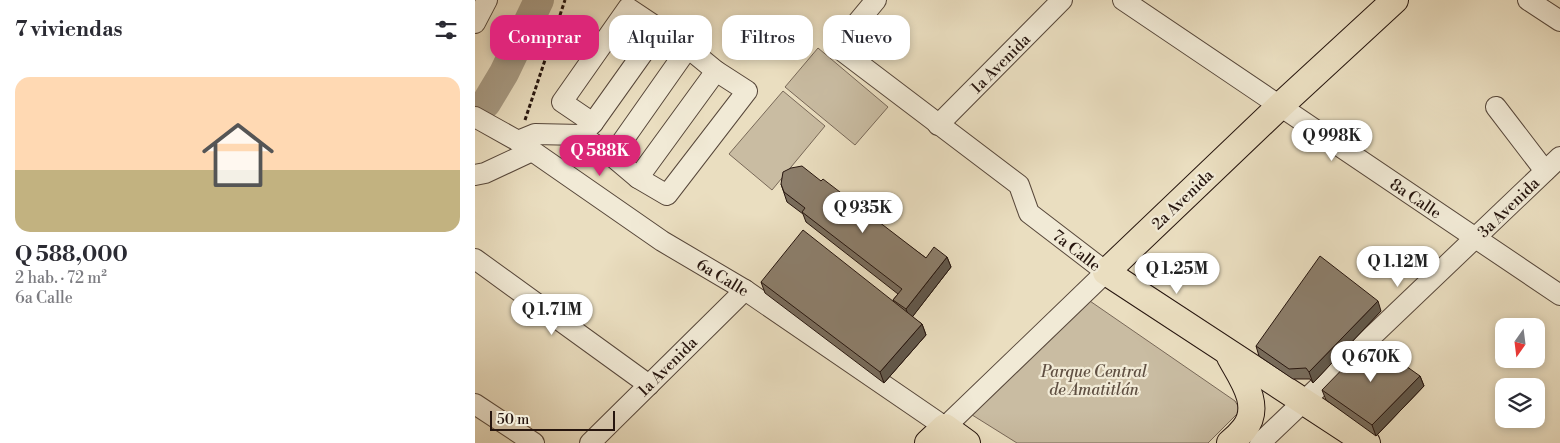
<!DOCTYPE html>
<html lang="es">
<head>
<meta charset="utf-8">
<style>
  body { margin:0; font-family:"Libre Bodoni",serif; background:#f7f7f7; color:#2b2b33; height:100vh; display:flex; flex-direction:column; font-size:19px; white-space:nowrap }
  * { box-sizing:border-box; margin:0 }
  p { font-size:16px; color:#7c7c81 }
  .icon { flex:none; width:28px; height:28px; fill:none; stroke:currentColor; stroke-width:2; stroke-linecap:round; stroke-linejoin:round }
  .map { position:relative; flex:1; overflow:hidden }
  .sheet { display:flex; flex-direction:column; background:#fff; width:475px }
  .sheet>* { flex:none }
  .banner { position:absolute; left:15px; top:15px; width:475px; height:45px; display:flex; gap:10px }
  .needle { width:32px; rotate:194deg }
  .tools { position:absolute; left:1020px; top:318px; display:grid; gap:10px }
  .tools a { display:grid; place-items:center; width:50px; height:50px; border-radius:10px; background:#fff; box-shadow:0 2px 8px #0003; font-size:25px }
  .scale { position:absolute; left:15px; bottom:12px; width:125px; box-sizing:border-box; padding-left:5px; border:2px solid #26150e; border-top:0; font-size:14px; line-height:18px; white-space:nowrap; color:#26150e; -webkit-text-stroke:4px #f1ead6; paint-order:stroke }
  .price { position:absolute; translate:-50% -42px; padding:0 11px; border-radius:18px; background:#fff; color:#222; font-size:16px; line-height:32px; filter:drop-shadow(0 1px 2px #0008) }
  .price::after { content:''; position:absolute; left:50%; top:30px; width:15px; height:11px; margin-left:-8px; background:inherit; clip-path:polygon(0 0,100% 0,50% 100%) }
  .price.active { background:#db2777; color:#fff }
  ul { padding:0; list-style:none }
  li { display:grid; align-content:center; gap:10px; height:265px; padding:0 15px }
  li span { display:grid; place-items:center; height:155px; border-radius:15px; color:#555 }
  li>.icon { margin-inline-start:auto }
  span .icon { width:90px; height:90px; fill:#fffc; stroke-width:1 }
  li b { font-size:21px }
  h2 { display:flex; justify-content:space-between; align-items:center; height:60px; padding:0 15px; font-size:21px }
  .pill { padding:0 18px; border-radius:15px; background:#fff; box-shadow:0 2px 8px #0003; font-size:18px; line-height:45px }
  .pill.active { background:#db2777; color:#fff }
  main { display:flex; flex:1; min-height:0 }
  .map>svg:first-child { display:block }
</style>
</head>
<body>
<main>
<section class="sheet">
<h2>7 viviendas<svg class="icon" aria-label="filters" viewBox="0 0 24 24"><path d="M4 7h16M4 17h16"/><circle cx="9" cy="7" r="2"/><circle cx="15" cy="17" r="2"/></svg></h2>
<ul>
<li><span style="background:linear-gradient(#ffd9b3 60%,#c2b280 0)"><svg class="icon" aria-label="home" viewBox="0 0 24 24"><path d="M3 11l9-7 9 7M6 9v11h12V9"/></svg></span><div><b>Q 588,000</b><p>2 hab. · 72 m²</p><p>6a Calle</p></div></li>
</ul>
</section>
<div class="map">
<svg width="1085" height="443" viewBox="0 0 1085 443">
  <rect width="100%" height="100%" fill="#eadec0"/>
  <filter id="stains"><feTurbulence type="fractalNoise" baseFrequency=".004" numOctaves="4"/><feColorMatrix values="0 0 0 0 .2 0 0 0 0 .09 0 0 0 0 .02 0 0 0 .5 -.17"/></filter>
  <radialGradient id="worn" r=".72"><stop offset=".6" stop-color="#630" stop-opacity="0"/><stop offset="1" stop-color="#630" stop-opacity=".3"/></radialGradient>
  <g fill="#c9bca2" stroke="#786858">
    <polygon points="343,48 413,107 380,145 310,87"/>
    <polygon points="308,91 350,126 297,190 254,154"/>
    <polygon points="612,299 760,401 763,406 763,413 733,443 542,443 494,413"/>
  </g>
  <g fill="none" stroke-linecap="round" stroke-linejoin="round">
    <polyline stroke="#a79a83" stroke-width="30" points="0,111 11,103 29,73 64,0"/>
    <g stroke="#57473a" stroke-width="22">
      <g id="minor">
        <polyline points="648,0 1085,295"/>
        <polyline points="1053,0 1085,21"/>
        <polyline points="0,23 12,0"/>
        <polyline points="1021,107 1070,171"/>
        <polyline points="0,117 43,141 187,241 270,290 470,427 631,272 554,213 544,185 362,47 401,0"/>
        <polyline points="118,123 87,102 153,8 213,48 241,71 272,91 192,195 163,178 137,156"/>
        <polyline points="463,125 587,0"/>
        <polyline points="106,135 137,156 213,48"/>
        <polyline points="43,141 60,134 106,135 118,123 185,29"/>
        <polyline points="0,175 10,173 57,151"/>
        <polyline points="163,178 241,71"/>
        <polyline points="0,259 174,385"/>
        <polyline points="0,404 59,443"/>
        <polyline points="115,443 270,290"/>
        <polyline points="785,443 1085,157"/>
      </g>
    </g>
    <g stroke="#26150e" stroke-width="28">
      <g id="major">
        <path d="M755 357C766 377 788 406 769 429 765 434 760 439 755 443"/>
        <polyline points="453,443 470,427 492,443"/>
        <polyline points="892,443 631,272 805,106 920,0"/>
      </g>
    </g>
    <polyline stroke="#26150e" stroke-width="3" stroke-dasharray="4 2.5" stroke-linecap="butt" points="50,120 90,0"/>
    <use href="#minor" stroke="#f1ead6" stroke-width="20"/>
    <use href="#major" stroke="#eadec0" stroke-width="26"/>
  </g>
  <g fill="#786c5c" stroke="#26150e">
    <polygon points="346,181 451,258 472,257 476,267 437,317 447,324 451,335 409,383 290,293 286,282 419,302 418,300 423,294 331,222 328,214 312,202 306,184"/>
    <polygon points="906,311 838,383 835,379 818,379 784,356 781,346"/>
    <polygon points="945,376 949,386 901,436 851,400 847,390"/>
  </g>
  <g fill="#62584b" stroke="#26150e">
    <polygon points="472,257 476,267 435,320 431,309"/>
    <polygon points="903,301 906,311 838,383 834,372"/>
    <polygon points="447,324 451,335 409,383 405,372"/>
    <polygon points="945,376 949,386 901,436 897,425"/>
  </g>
  <g fill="#8c7e6b" stroke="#26150e">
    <polygon points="327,166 346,181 348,179 451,258 459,247 472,257 431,309 418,300 427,289 327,212 330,208 309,192 306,184 308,172 316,168"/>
    <polygon points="328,230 447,324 405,372 286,282"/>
    <polygon points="845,256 903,301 834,372 831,368 814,369 781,346"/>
    <polygon points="897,342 945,376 897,425 847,390 884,352"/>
  </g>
  <g text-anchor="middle" stroke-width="4.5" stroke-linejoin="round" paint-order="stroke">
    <g font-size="16" fill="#26150e" stroke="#f1ead6">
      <text transform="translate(525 63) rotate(-45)" y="6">1a Avenida</text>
      <text transform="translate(941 198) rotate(34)" y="6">8a Calle</text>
      <text transform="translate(707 199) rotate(-44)" y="6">2a Avenida</text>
      <text transform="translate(1033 207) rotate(-44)" y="6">3a Avenida</text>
      <text transform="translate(602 250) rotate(38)" y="6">7a Calle</text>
      <text transform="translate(248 277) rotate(31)" y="6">6a Calle</text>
      <text transform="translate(192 366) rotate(-45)" y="6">1a Avenida</text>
    </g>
    <g font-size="16" font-style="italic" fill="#5f4f42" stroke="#f1ead6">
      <text x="619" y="377">Parque Central<tspan x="619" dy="18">de Amatitlán</tspan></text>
    </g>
  </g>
  <rect width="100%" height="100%" filter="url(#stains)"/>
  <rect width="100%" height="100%" fill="url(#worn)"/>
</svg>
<div class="tools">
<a><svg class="needle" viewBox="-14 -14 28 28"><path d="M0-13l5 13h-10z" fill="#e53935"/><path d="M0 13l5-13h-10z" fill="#7c7c81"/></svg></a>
<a><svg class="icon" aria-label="layers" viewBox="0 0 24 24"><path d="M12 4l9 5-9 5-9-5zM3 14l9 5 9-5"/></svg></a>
</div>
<div class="scale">50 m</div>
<b class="price" style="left:857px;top:162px">Q 998K</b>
<b class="price active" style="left:125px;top:177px">Q 588K</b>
<b class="price" style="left:388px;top:234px">Q 935K</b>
<b class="price" style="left:923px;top:288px">Q 1.12M</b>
<b class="price" style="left:702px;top:295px">Q 1.25M</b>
<b class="price" style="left:77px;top:336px">Q 1.71M</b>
<b class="price" style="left:896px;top:383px">Q 670K</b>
<div class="banner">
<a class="pill active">Comprar</a>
<a class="pill">Alquilar</a>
<a class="pill">Filtros</a>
<a class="pill">Nuevo</a>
</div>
</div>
</main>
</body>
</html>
